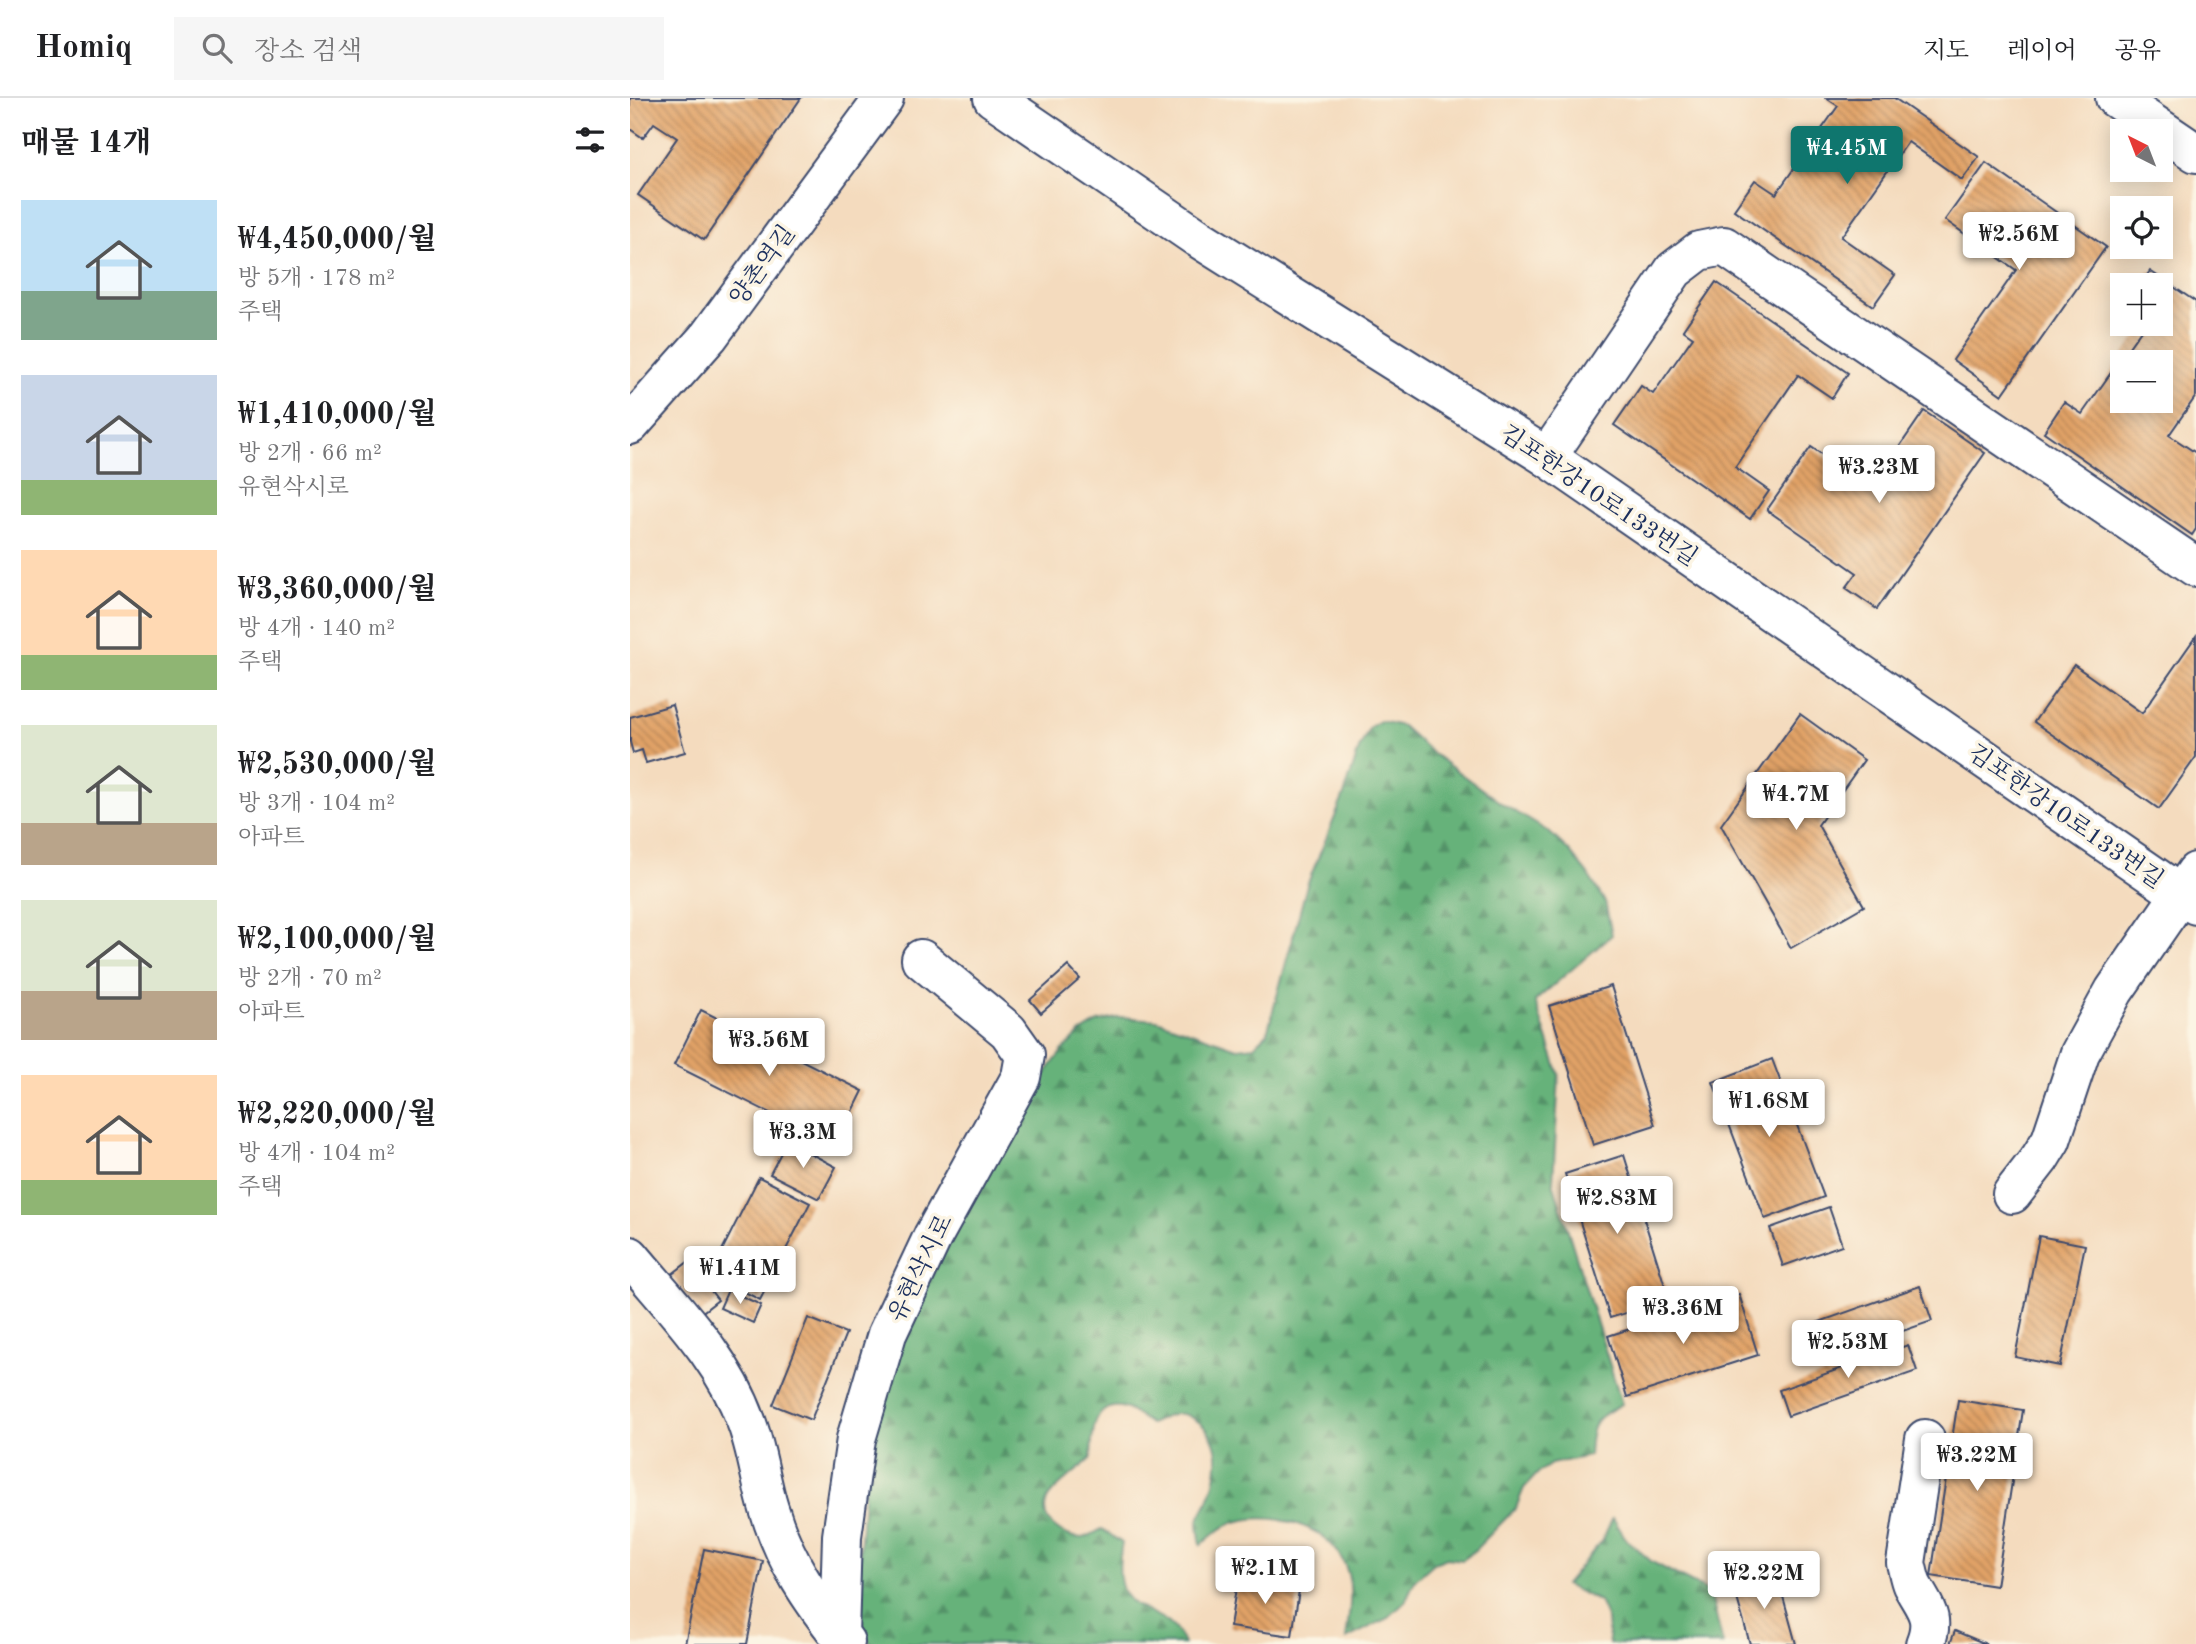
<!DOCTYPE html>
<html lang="ko">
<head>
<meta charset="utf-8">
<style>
  body { margin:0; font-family:"Old Standard TT","Noto Serif KR",serif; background:#f6f6f6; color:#202124; height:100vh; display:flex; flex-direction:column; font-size:26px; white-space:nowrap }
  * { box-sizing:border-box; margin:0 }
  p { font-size:23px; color:#757577 }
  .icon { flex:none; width:38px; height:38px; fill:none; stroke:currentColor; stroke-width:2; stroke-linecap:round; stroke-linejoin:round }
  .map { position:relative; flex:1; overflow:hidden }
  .details { display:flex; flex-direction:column; background:#fff; width:630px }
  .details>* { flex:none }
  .needle { width:46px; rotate:318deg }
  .fabs { position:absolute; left:1480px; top:21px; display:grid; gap:14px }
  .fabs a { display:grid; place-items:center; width:63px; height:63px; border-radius:0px; background:#fff; box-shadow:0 4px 18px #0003; font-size:35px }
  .price { position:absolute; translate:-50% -60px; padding:0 16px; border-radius:7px; background:#fff; color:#222; font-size:23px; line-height:46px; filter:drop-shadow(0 2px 4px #0008) }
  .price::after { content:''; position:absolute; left:50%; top:42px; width:21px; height:16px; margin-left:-10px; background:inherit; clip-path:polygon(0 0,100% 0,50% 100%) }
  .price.current { background:#0f766e; color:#fff }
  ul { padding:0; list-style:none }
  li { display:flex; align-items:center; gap:21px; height:175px; padding:0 21px }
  li span { display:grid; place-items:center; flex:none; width:196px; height:140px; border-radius:0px; color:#555 }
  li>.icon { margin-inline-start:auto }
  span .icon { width:84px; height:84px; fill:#fffc; stroke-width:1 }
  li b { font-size:30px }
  h2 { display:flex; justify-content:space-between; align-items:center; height:84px; padding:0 21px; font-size:30px }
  header { display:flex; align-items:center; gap:42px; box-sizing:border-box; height:98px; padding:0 35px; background:#fff; border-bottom:2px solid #e0e0e0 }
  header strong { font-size:33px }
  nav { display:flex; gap:38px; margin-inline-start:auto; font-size:24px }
  .search { width:490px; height:63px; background:#f6f6f6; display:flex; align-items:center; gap:18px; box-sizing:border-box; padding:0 24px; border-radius:0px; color:#757577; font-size:26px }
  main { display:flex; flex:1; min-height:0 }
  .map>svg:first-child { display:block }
</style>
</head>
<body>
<header>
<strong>Homiq</strong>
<div class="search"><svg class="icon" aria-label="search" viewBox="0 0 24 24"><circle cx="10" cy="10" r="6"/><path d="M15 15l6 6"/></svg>장소 검색</div>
<nav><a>지도</a><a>레이어</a><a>공유</a></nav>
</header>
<main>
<section class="details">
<h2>매물 14개<svg class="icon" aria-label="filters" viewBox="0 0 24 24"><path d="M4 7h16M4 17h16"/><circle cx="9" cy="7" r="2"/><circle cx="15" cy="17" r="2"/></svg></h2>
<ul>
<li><span style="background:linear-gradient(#bfe0f5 65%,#7fa58c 0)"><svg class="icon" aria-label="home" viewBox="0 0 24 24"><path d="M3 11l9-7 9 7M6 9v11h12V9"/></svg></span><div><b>₩4,450,000/월</b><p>방 5개 · 178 m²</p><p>주택</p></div></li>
<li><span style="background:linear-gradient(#c9d6e8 75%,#8fb573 0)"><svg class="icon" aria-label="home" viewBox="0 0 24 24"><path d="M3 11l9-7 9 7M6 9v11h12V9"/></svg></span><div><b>₩1,410,000/월</b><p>방 2개 · 66 m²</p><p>유현삭시로</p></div></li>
<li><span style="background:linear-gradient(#ffd9b3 75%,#8fb573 0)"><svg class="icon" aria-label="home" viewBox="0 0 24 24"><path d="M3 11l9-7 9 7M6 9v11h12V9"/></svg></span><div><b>₩3,360,000/월</b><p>방 4개 · 140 m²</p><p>주택</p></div></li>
<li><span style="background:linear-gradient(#dfe7d0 70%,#b9a48a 0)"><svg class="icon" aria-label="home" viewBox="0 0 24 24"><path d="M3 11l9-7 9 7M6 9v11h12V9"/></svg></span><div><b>₩2,530,000/월</b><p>방 3개 · 104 m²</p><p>아파트</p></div></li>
<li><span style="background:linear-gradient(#dfe7d0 65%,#b9a48a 0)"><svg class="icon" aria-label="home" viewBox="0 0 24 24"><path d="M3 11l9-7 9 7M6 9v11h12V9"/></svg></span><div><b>₩2,100,000/월</b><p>방 2개 · 70 m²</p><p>아파트</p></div></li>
<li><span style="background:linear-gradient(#ffd9b3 75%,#8fb573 0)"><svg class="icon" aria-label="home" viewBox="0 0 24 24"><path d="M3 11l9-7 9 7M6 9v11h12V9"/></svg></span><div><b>₩2,220,000/월</b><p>방 4개 · 104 m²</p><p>주택</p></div></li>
</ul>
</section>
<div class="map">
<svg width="1566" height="1546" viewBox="0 0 1566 1546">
  <defs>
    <pattern id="forest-firs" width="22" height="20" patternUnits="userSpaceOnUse" patternTransform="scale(1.75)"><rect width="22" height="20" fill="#66b27a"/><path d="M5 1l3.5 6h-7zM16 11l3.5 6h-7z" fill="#539167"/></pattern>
    <pattern id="building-back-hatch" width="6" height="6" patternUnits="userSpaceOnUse" patternTransform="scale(1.75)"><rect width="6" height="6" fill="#e1a266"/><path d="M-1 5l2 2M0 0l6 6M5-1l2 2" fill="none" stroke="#b68457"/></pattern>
  </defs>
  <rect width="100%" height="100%" fill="#fcf5e5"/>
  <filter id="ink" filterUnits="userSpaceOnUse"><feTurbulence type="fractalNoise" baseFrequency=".0143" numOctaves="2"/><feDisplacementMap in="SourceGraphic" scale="14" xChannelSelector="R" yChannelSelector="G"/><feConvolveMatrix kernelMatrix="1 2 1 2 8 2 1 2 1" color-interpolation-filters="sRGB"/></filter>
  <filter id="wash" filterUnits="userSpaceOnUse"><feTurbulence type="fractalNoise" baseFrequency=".00686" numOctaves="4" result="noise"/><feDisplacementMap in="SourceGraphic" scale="28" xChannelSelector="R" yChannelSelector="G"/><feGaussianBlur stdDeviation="1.57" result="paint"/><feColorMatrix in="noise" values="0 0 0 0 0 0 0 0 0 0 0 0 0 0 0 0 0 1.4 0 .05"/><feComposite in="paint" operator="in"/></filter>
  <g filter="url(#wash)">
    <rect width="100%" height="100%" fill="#f4dbbe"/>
    <g fill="url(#forest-firs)" stroke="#40706c" stroke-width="2">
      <path d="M750 623 772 628 802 655 871 705 919 734 940 754 957 775 975 804 982 837 905 903 929 977 923 1084 992 1306C962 1322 961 1325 959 1358L921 1366 908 1375 894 1390 886 1410 844 1453 832 1462 817 1460 804 1465 785 1482 775 1504 758 1520 716 1541C719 1515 726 1485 712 1461 693 1425 639 1413 602 1425 590 1430 581 1438 571 1447 570 1440 568 1432 568 1425 569 1418 575 1411 577 1405 588 1379 596 1346 570 1325 550 1309 541 1317 520 1326 512 1320 500 1311 491 1309 461 1305 462 1341 461 1360 450 1371 422 1391 417 1402 408 1423 433 1440 452 1440 459 1439 466 1434 472 1431L492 1445C476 1531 535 1497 554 1546H241L225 1526 238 1341 268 1239 404 990 433 952 450 935 468 924 491 919 527 922 607 950 624 948 637 935 677 787 714 697 729 651 740 629Z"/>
      <polygon points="983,1420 996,1441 1022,1464 1080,1494 1093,1546 979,1546 977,1521 969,1503 935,1487 971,1444"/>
    </g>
    <g id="blocks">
      <g fill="url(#building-back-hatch)" fill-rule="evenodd">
        <polygon points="0,0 171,0 74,142 8,97 47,40 24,25 13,40 0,31"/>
        <polygon points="1196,0 1264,0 1349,59 1332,82 1278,44 1211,139 1265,177 1243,208 1104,112 1125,82 1146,96 1208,8"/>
        <polygon points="1356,65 1476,149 1372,297 1323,262 1386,172 1315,122"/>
        <path d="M1520 173 1566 204V298L1539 337 1566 355V431L1562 437 1414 334 1434 304 1452 316 1513 229 1508 226H1531V187H1510ZM1493 264H1531V303H1493Z"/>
        <polygon points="1086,184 1218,275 1202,300 1168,277 1105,369 1139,393 1120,421 984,327 1011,288 1023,296 1063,239 1053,232"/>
        <polygon points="1294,313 1355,355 1247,511 1216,490 1227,475 1137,412 1181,349 1241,390"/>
        <polygon points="1566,538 1566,659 1529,711 1404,624 1444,567 1512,615"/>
        <polygon points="42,607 55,654 16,665 12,652 3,655 0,644 0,619"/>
        <polygon points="1170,616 1234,662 1188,727 1234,808 1161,850 1091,727"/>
        <polygon points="438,868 450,881 411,915 400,902"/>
        <polygon points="981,888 1025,1027 963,1047 919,908"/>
        <polygon points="71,912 233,993 206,1048 44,967"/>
        <polygon points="1142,961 1194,1099 1135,1121 1083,984"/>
        <polygon points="157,1043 206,1069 189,1101 140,1076"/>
        <polygon points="994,1057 1039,1201 980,1220 935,1076"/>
        <polygon points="129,1079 180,1105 130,1202 80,1176"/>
        <polygon points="1199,1109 1212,1147 1153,1168 1140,1130"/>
        <polygon points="1409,1138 1455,1147 1430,1268 1385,1259"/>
        <polygon points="58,1164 88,1202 70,1216 41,1177"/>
        <polygon points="1290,1188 1302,1223 1197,1259 1186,1225"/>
        <polygon points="98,1192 131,1207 123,1225 90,1210"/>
        <polygon points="1109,1196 1128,1257 997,1299 978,1238"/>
        <polygon points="178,1220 216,1235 181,1322 143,1307"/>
        <polygon points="1278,1247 1287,1273 1158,1318 1149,1292"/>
        <polygon points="1328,1302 1393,1312 1366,1488 1301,1478"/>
        <polygon points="74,1451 133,1463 117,1546 55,1546"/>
        <polygon points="1146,1473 1166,1546 1120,1546 1103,1486"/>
        <polygon points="608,1477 670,1486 662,1538 600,1529"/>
        <polygon points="1325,1533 1356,1546 1320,1546"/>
      </g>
    </g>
  </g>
  <g filter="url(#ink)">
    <use href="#blocks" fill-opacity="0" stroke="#3c496c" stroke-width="2"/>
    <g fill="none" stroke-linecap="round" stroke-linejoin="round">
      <g stroke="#3c496c" stroke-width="42">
        <g id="minor">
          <polyline points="363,0 568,140 917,359 1566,807"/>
          <polyline points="1485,0 1566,55"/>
          <polyline points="0,327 79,238 254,0"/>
          <polyline points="917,359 1044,172 1069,153 1094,148 1566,469"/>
          <polyline points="1382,1096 1410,1060 1421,1042 1450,955 1484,893 1566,774"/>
          <path d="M0 1158C43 1210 93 1259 116 1323 127 1351 130 1382 139 1411 155 1464 181 1502 215 1544"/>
          <polyline points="209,1537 212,1438 226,1341 257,1236 303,1138 391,979 395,957 378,933 291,861"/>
          <path d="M1295 1546C1306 1518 1294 1510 1282 1487 1279 1480 1278 1472 1276 1465L1295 1341"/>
        </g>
      </g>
      <use href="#minor" stroke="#fff" stroke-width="38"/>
    </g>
  </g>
  <g text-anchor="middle" stroke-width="7" stroke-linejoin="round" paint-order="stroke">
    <g font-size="24" fill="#1b2f5e" stroke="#fcf5e5">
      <text transform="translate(132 167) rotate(-54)" y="8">양촌역길</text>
      <text transform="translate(969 397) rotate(34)" y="8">김포한강10로133번길</text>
      <text transform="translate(1436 718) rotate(35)" y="8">김포한강10로133번길</text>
      <text transform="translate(290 1170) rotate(-64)" y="8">유현삭시로</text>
    </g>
  </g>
</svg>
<div class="fabs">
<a><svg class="needle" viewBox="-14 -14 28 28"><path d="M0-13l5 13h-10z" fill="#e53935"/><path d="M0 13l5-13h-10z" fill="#757577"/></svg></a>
<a><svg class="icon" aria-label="locate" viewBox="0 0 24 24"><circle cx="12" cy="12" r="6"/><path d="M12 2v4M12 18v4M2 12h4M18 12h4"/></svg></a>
<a>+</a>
<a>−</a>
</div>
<b class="price current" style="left:1217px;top:88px">₩4.45M</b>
<b class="price" style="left:1389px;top:174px">₩2.56M</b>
<b class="price" style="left:1249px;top:407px">₩3.23M</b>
<b class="price" style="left:1166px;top:734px">₩4.7M</b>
<b class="price" style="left:139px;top:980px">₩3.56M</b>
<b class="price" style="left:1139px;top:1041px">₩1.68M</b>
<b class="price" style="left:173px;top:1072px">₩3.3M</b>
<b class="price" style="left:987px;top:1138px">₩2.83M</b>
<b class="price" style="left:110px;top:1208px">₩1.41M</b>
<b class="price" style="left:1053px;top:1248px">₩3.36M</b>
<b class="price" style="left:1218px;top:1282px">₩2.53M</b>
<b class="price" style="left:1347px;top:1395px">₩3.22M</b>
<b class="price" style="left:635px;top:1508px">₩2.1M</b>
<b class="price" style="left:1134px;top:1513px">₩2.22M</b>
</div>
</main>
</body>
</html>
